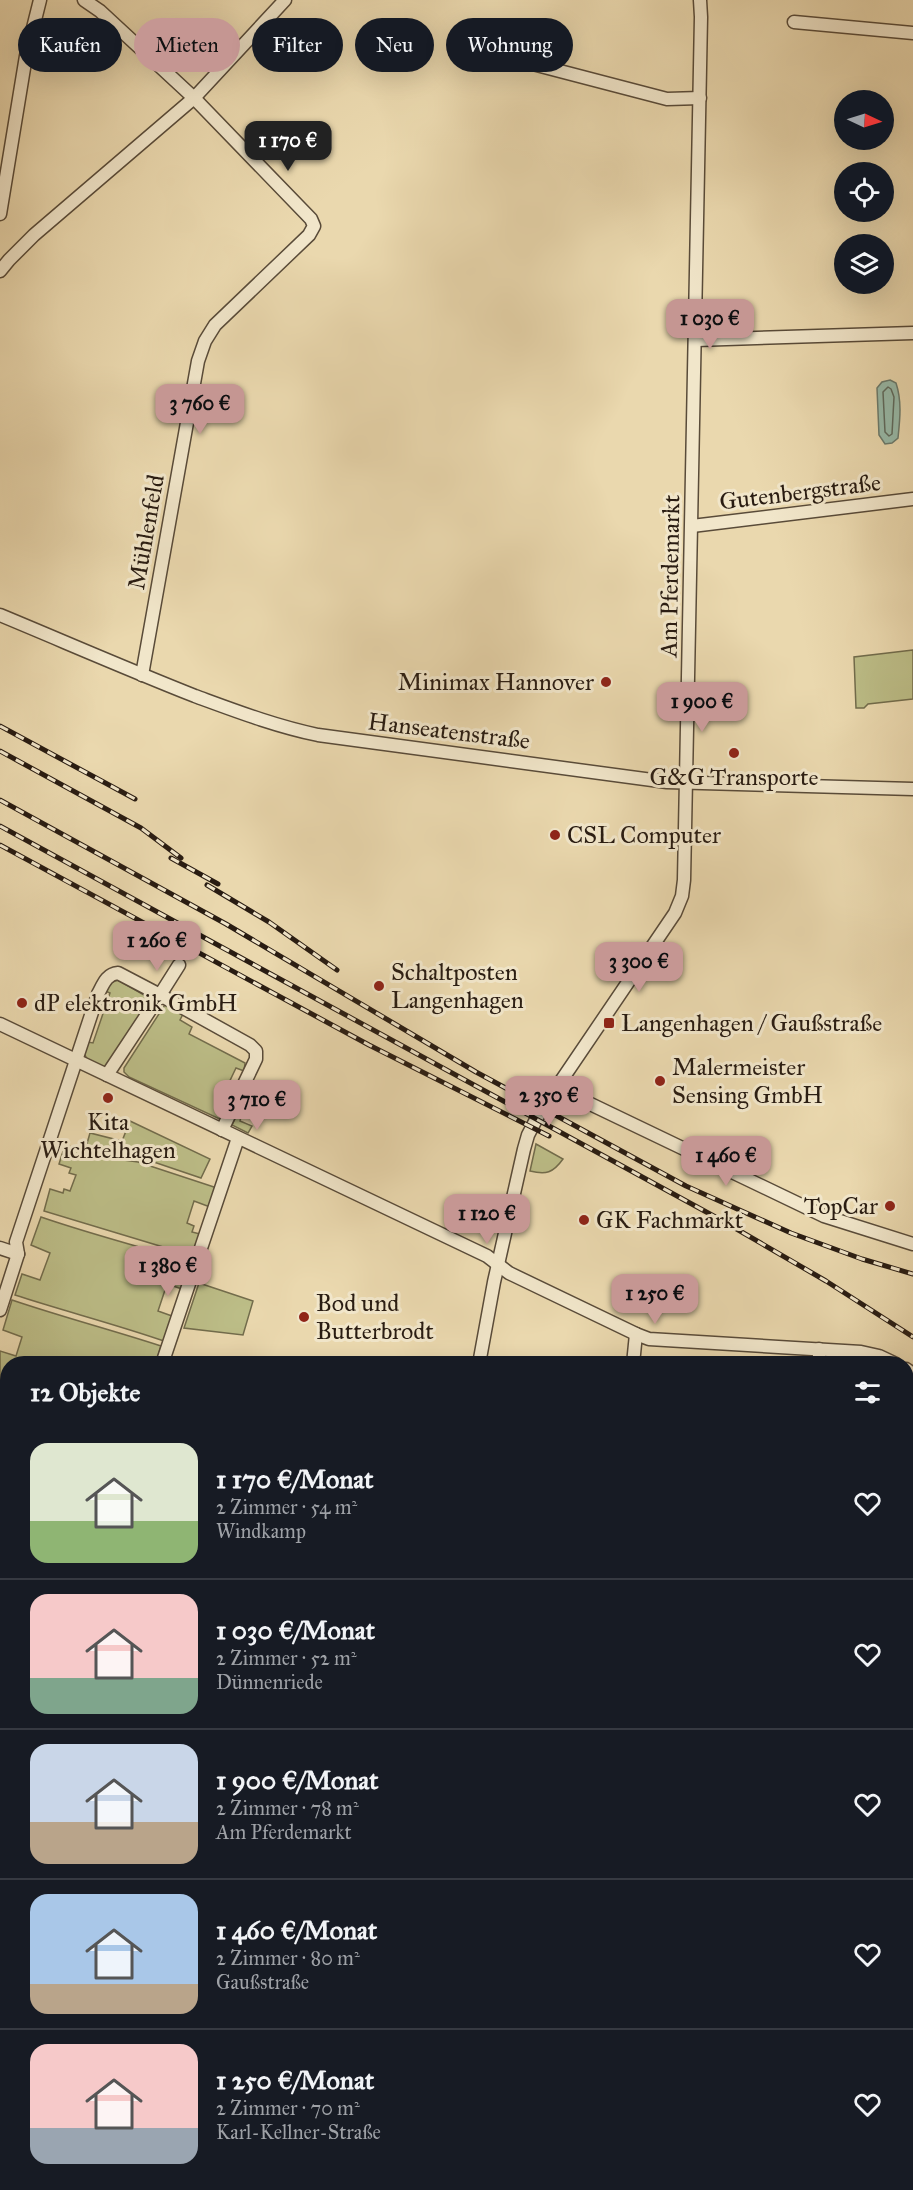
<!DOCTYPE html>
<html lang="de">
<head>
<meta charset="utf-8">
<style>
  body { margin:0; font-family:"IM FELL Great Primer",serif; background:#20242c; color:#f1f3f6; height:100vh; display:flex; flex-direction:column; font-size:22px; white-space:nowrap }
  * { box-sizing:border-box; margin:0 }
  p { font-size:20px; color:#9ea1a6 }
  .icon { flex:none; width:33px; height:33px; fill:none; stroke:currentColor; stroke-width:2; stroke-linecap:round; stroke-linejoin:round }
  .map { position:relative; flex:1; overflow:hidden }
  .panel { position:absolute; left:0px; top:1356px; width:914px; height:834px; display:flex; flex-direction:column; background:#171b24; border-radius:24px 24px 0 0; box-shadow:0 6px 24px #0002 }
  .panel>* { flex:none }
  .guide { position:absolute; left:18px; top:18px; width:600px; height:54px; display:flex; gap:12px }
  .needle { width:39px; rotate:94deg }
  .fabs { position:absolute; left:834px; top:90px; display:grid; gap:12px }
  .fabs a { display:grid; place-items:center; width:60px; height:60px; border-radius:50%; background:#171b24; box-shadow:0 6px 24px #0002; font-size:30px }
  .price { position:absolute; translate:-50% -51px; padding:0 14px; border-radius:12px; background:#c59692; color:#111; font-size:20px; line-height:39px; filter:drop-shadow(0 2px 3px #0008) }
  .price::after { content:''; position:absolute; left:50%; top:36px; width:18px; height:14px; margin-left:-9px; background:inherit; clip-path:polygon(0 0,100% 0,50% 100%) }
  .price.on { background:#222; color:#fff }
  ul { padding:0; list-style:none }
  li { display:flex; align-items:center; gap:18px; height:150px; padding:0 30px }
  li+li { border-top:2px solid #363941 }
  li span { display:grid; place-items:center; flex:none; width:168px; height:120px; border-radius:18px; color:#555 }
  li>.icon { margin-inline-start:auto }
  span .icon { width:72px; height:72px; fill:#fffc; stroke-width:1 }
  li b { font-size:26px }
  h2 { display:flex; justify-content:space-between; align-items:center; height:72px; padding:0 30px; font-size:26px }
  .chip { padding:0 21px; border-radius:27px; background:#171b24; box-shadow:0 6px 24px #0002; font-size:21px; line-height:54px }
  .chip.on { background:#c59692; color:#111 }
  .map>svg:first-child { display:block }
</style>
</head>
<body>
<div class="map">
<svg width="913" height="2190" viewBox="0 0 913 2190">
  <rect width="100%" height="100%" fill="#ead8ae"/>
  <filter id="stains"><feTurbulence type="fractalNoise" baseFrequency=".00333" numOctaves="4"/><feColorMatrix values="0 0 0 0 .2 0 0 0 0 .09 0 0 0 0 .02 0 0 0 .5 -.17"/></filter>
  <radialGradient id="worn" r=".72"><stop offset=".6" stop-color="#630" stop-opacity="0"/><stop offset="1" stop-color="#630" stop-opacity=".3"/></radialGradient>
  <g fill="#bcbd87" stroke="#726c4c" stroke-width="1.5">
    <polygon points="913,650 913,699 868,704 864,708 856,708 854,657"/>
    <polygon points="118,980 151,999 106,1069 88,1061 84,1053 88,1042 93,1043 110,993 105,991 112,982"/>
    <polygon points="166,1003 183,1014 180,1020 192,1027 189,1034 245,1063 244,1071 236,1068 225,1091 235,1097 224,1121 129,1077 124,1072 124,1068"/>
    <polygon points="248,1092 268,1101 261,1115 251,1112 250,1110 242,1112 240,1121 252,1126 248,1133 232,1125"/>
    <polygon points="130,1121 210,1159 201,1178 142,1158 86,1147 90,1133 122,1141"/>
    <path d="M536 1144 563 1159C553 1173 546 1175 530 1171Z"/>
    <polygon points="65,1145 109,1158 138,1162 217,1188 210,1207 194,1201 187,1223 194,1226 192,1232 200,1234 193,1256 44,1211 50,1189 63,1193 64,1189 70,1191 76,1175 69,1173 71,1168 59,1164"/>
    <path d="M41 1217C90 1234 141 1247 191 1262L182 1289 167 1284 158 1311 172 1316 164 1341C115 1324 64 1311 15 1295L22 1274 40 1280 50 1253 31 1245Z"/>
    <polygon points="199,1283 253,1301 243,1335 184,1328"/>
    <path d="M12 1300C62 1317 112 1330 161 1346L156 1363 8 1364 7 1399 0 1397V1351L16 1356 22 1337 3 1330Z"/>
    <polygon points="906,1380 913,1385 913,1706 906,1707"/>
    <polygon points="469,2183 593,2183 594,2190 470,2190"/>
    <rect x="619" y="2183" width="112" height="7"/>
    <polygon points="745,2183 820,2183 820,2190 744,2190"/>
  </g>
  <path fill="#98baa9" stroke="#6c7b6d" stroke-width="1.5" d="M890 380 896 383C902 401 900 419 898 438L892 443 885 444 879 435 877 388 882 382Z"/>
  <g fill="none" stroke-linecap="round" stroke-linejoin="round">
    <polygon stroke="#606b5e" stroke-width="1.5" points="888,387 891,389 894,397 892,434 889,436 885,432 883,392"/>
    <g stroke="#594b39" stroke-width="15">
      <g id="minor">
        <polyline points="84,0 100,11 194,98 311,219 314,226 309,235 215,325 205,341 198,361 142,675"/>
        <polyline points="794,22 913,33"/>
        <polyline points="529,63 667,99 700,98"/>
        <polyline points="0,214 26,56 40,0"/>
        <polyline points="0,271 9,260 34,235 194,98 285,0"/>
        <polyline points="696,340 913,333"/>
        <polyline points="692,526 913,499"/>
        <path d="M0 615C65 642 129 670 195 696 236 711 275 726 318 735L667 782 913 789"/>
        <polyline points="179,965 160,995 250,1045 256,1051 256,1059 222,1130"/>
        <polyline points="0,1024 487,1256 509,1273 636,1334 649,1339 861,1352 879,1356 896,1364"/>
        <polyline points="557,1088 824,1216 913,1244"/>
        <polyline points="0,1248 18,1254"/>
        <path d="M0 1310 18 1254 16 1242 98 994C103 985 106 974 118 973L160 995 107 1075"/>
        <polyline points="162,1364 238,1138"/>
        <polyline points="479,1364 494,1282 524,1149 528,1135 540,1112 675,913 682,896 684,880 701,17 700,0"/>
        <polyline points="633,1364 636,1334"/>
        <polyline points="819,1364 819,1349"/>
        <polyline points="906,1369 913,1374"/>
        <polyline points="0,1493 8,1497"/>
        <polyline points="906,1723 913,1722"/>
        <polyline points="0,1739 8,1740"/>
        <polyline points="25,2190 26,2182"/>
        <polyline points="348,2190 349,2182"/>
      </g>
    </g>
    <use href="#minor" stroke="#f1e6ca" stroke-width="12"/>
    <g stroke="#291c12" stroke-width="5">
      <g id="rail">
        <polyline points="0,726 135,799"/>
        <polyline points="0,751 141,828 181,858"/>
        <polyline points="0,800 226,924 476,1072 686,1186 791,1233 862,1259 913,1274"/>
        <polyline points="0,826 721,1220 826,1281 913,1337"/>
        <polyline points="0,845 369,1045 549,1136"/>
        <polyline points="171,858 218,884"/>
        <polyline points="207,885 269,922 337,970"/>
      </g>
    </g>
    <use href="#rail" stroke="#f1e6ca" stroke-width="3" stroke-dasharray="9" stroke-linecap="butt"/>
  </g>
  <g fill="#8f2418" stroke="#f1e6ca" stroke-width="2">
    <circle cx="606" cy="682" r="6"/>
    <circle cx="734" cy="753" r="6"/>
    <circle cx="555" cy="835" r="6"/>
    <circle cx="379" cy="986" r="6"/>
    <circle cx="22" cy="1003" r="6"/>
    <rect x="603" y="1017" width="12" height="12" rx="3"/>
    <circle cx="660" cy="1081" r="6"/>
    <circle cx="108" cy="1098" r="6"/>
    <circle cx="890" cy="1206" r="6"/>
    <circle cx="584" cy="1220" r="6"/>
    <circle cx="304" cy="1317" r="6"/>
  </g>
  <g text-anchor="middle" stroke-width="6" stroke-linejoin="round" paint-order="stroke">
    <g font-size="24" fill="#291c12" stroke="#f1e6ca">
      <text transform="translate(800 492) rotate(-7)" y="8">Gutenbergstraße</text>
      <text transform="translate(146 532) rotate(-80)" y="8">Mühlenfeld</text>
      <text transform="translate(670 576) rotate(-89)" y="8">Am Pferdemarkt</text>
      <text transform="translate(449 731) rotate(7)" y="8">Hanseatenstraße</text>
    </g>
    <g font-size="24" fill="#291c12" stroke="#f1e6ca" text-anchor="start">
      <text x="594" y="690" text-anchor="end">Minimax Hannover</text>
      <text x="734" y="785" text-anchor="middle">G&amp;G Transporte</text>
      <text x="567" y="843">CSL Computer</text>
      <text x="391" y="980">Schaltposten<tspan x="391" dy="28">Langenhagen</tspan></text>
      <text x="34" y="1011">dP elektronik GmbH</text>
      <text x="621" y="1031">Langenhagen / Gaußstraße</text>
      <text x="672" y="1075">Malermeister<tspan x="672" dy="28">Sensing GmbH</tspan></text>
      <text x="108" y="1130" text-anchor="middle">Kita<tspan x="108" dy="28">Wichtelhagen</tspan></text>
      <text x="878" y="1214" text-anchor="end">TopCar</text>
      <text x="596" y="1228">GK Fachmarkt</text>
      <text x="316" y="1311">Bod und<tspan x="316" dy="28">Butterbrodt</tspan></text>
    </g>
  </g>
  <rect width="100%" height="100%" filter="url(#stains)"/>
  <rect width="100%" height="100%" fill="url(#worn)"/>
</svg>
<div class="fabs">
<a><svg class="needle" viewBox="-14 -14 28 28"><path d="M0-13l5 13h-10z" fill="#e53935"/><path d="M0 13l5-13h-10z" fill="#9ea1a6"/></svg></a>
<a><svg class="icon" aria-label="locate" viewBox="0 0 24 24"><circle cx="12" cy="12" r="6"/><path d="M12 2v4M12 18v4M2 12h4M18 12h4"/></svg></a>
<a><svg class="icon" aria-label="layers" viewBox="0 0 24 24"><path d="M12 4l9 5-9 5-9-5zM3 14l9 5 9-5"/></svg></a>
</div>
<b class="price on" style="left:288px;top:172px">1 170 €</b>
<b class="price" style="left:710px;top:350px">1 030 €</b>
<b class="price" style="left:200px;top:435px">3 760 €</b>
<b class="price" style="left:702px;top:733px">1 900 €</b>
<b class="price" style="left:157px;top:972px">1 260 €</b>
<b class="price" style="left:639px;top:993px">3 300 €</b>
<b class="price" style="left:549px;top:1127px">2 350 €</b>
<b class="price" style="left:257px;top:1131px">3 710 €</b>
<b class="price" style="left:726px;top:1187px">1 460 €</b>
<b class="price" style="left:487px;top:1245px">1 120 €</b>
<b class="price" style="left:168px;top:1297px">1 380 €</b>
<b class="price" style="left:655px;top:1325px">1 250 €</b>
<div class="guide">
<a class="chip">Kaufen</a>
<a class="chip on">Mieten</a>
<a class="chip">Filter</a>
<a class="chip">Neu</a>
<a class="chip">Wohnung</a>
</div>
<section class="panel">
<h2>12 Objekte<svg class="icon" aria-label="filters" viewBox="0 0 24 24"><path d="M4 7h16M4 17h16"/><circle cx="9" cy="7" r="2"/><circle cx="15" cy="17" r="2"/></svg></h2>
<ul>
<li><span style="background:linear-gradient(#dfe7d0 65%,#8fb573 0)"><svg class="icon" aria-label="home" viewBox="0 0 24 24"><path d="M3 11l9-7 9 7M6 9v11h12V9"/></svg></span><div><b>1 170 €/Monat</b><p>2 Zimmer · 54 m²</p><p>Windkamp</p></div><svg class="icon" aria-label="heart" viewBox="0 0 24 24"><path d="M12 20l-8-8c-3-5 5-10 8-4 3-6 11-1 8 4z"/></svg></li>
<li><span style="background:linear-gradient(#f6c9c9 70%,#7fa58c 0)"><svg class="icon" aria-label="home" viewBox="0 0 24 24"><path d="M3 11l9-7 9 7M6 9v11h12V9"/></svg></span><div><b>1 030 €/Monat</b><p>2 Zimmer · 52 m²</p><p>Dünnenriede</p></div><svg class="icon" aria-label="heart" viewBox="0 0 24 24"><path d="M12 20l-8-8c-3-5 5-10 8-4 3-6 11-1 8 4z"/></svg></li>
<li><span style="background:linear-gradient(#c9d6e8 65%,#b9a48a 0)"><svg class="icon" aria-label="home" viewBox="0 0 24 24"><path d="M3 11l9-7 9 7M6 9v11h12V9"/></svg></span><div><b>1 900 €/Monat</b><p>2 Zimmer · 78 m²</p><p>Am Pferdemarkt</p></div><svg class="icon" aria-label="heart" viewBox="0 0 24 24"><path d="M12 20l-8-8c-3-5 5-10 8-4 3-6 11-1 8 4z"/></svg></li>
<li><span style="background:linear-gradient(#a9c7e8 75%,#b9a48a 0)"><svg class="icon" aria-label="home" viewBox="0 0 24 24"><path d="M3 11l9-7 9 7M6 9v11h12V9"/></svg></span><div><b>1 460 €/Monat</b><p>2 Zimmer · 80 m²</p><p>Gaußstraße</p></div><svg class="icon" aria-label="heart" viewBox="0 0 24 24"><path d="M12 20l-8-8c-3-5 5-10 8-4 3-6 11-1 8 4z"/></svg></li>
<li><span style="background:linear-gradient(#f6c9c9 70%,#9aa5b1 0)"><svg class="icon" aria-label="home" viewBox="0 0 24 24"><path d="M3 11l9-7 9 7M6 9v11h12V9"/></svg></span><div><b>1 250 €/Monat</b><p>2 Zimmer · 70 m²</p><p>Karl-Kellner-Straße</p></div><svg class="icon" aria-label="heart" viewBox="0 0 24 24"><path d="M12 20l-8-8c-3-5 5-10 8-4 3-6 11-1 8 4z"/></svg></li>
</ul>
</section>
</div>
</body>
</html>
